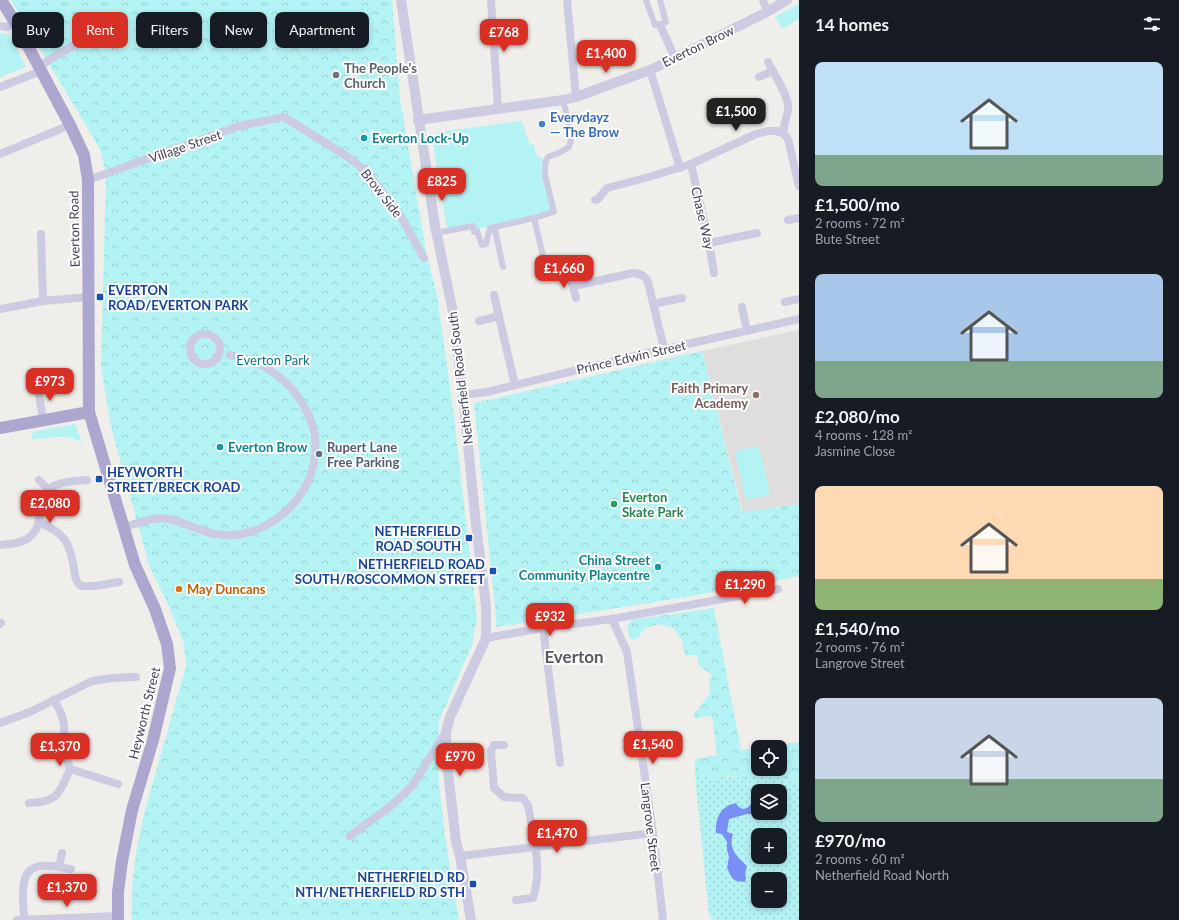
<!DOCTYPE html>
<html lang="en">
<head>
<meta charset="utf-8">
<style>
  body { margin:0; font-family:Lato,sans-serif; background:#20242c; color:#f1f3f6; height:100vh; display:flex; flex-direction:column; font-size:15px; white-space:nowrap }
  * { box-sizing:border-box; margin:0 }
  p { font-size:13px; color:#9ea1a6 }
  .icon { flex:none; width:22px; height:22px; fill:none; stroke:currentColor; stroke-width:2; stroke-linecap:round; stroke-linejoin:round }
  .map { position:relative; flex:1; overflow:hidden }
  .drawer { display:flex; flex-direction:column; background:#171b24; width:380px }
  .drawer>* { flex:none }
  .hud { position:absolute; left:12px; top:12px; width:380px; height:36px; display:flex; gap:8px }
  .tools { position:absolute; left:751px; top:740px; display:grid; gap:8px }
  .tools a { display:grid; place-items:center; width:36px; height:36px; border-radius:8px; background:#171b24; box-shadow:0 2px 6px #0003; font-size:20px }
  .price { position:absolute; translate:-50% -34px; padding:0 9px; border-radius:8px; background:#d93025; color:#fff; font-size:13px; line-height:26px; filter:drop-shadow(0 1px 2px #0008) }
  .price::after { content:''; position:absolute; left:50%; top:24px; width:12px; height:9px; margin-left:-6px; background:inherit; clip-path:polygon(0 0,100% 0,50% 100%) }
  .price.selected { background:#222; color:#fff }
  ul { padding:0; list-style:none }
  li { display:grid; align-content:center; gap:8px; height:212px; padding:0 16px }
  li span { display:grid; place-items:center; height:124px; border-radius:8px; color:#555 }
  li>.icon { margin-inline-start:auto }
  span .icon { width:72px; height:72px; fill:#fffc; stroke-width:1 }
  li b { font-size:17px }
  h2 { display:flex; justify-content:space-between; align-items:center; height:48px; padding:0 16px; font-size:17px }
  .pill { padding:0 14px; border-radius:8px; background:#171b24; box-shadow:0 2px 6px #0003; font-size:14px; line-height:36px }
  .pill.selected { background:#d93025; color:#fff }
  main { display:flex; flex:1; min-height:0 }
  .map>svg:first-child { display:block }
</style>
</head>
<body>
<main>
<div class="map">
<svg width="799" height="920" viewBox="0 0 799 920">
  <defs>
    <pattern id="forest-crowns" width="20" height="18" patternUnits="userSpaceOnUse"><rect width="20" height="18" fill="#b3f3f4"/><path d="M2 6a3 3 0 1 1 6 0M12 15a3 3 0 1 1 6 0" fill="none" stroke="#9bd2d3"/></pattern>
    <pattern id="garden-dots" width="8" height="8" patternUnits="userSpaceOnUse"><rect width="8" height="8" fill="#b3f3f4"/><path d="M2 2h.1M6 6h.1" fill="none" stroke="#9bd2d3" stroke-width="1.8" stroke-linecap="round"/></pattern>
  </defs>
  <rect width="100%" height="100%" fill="#efeeeb"/>
  <polygon fill="#e0dedd" points="799,330 799,504 743,512 702,351"/>
  <g fill="#b3f3f4">
    <polygon points="799,4 799,19 782,29 775,17"/>
    <polygon points="0,33 10,35 26,67 0,77"/>
    <polygon points="522,121 530,145 534,144 535,151 538,157 540,157 543,159 541,166 551,209 549,212 532,215 533,217 477,229 475,224 449,229 447,227 446,222 432,138 438,132"/>
    <path d="M75 424 82 443C68 433 48 438 31 440L33 432Z"/>
    <polygon points="759,446 770,495 746,500 735,451"/>
  </g>
  <g fill="url(#forest-crowns)">
    <path d="M11 0H392L400 98 426 251 437 295 454 415 477 619 472 645 439 721 437 762 445 837 459 920H132C130 865 142 820 157 768 167 734 176 700 186 666L184 644 171 611 149 565 111 427 101 366 106 174 100 149Z"/>
    <polygon points="702,351 742,512 799,504 799,576 686,597 497,627 474,403"/>
    <polygon points="714,608 741,750 758,748 758,769 780,769 780,747 763,747 799,742 799,786 787,779 779,776 741,778 727,776 718,780 697,776 695,774 695,759 717,755 712,716 694,718 694,714 710,693 709,679 712,675 699,666 697,655 685,655 682,640 672,627 658,624 644,629 638,638 634,640 630,639 627,626 631,620"/>
  </g>
  <path fill="url(#garden-dots)" fill-rule="evenodd" d="M695 774 701 777 718 780 723 777 741 778 769 775 779 776 787 779 799 786V920H714L709 915ZM758 791H780V813H758ZM758 835H780V857H758ZM758 879H780V901H758Z"/>
  <path fill="#7a8ff6" d="M736 803C739 810 747 811 751 804L754 811 751 814H747L729 819 727 832 733 834C728 849 737 856 747 866L745 874 746 878 745 882 736 881 732 878 727 868 729 857 727 850V842L722 834 716 833C715 818 721 806 736 803Z"/>
  <g fill="none" stroke-linecap="round" stroke-linejoin="round">
    <g stroke="#cdcbe1" stroke-width="6">
      <polyline points="646,0 655,25 660,25 666,22 660,0"/>
      <polyline points="534,218 554,212 545,175 545,164 548,157 561,152 569,147 572,136 563,100"/>
      <polyline points="436,233 473,226 474,232 477,231 482,245 486,244 489,231 491,230"/>
      <polyline points="503,267 495,230 491,230 490,228 534,218 543,256"/>
    </g>
    <g stroke="#cdcbe1" stroke-width="8">
      <polyline points="491,0 498,108"/>
      <polyline points="567,0 576,97"/>
      <polyline points="763,0 767,12"/>
      <polyline points="660,25 675,58"/>
      <polyline points="0,26 7,27 15,22"/>
      <path d="M768 62C773 72 788 95 788 106 789 115 782 124 784 134"/>
      <polyline points="38,67 97,31"/>
      <polyline points="650,70 680,168"/>
      <polyline points="759,77 773,71"/>
      <polyline points="0,87 41,71"/>
      <polyline points="0,154 70,125"/>
      <polyline points="691,164 709,243 714,273"/>
      <polyline points="88,180 239,126 284,117 348,157 366,171 400,215 424,258"/>
      <polyline points="595,200 598,199 607,188 649,177 691,164 756,134 768,131 777,131 784,134 788,139 799,186"/>
      <polyline points="788,220 799,218"/>
      <polyline points="41,234 43,301"/>
      <polyline points="709,243 757,233"/>
      <polyline points="570,276 576,298"/>
      <path d="M574 286 633 273C640 273 645 275 648 282L664 349"/>
      <polyline points="494,295 515,385"/>
      <polyline points="785,302 799,299"/>
      <polyline points="653,304 682,298"/>
      <polyline points="742,307 747,331"/>
      <polyline points="0,309 43,301 89,297"/>
      <polyline points="479,321 499,316"/>
      <circle cx="205" cy="349" r="15"/>
      <polyline points="38,389 43,419"/>
      <polyline points="463,395 487,392 643,354 799,319"/>
      <polyline points="39,480 49,490"/>
      <path d="M40 523C65 533 70 543 74 569 75 576 75 581 81 586H95L119 582"/>
      <path d="M124 527C139 523 154 516 169 519 185 522 199 531 215 534 252 540 286 519 304 489 315 471 319 444 312 424 303 397 285 377 259 364 250 360 240 358 230 355"/>
      <path d="M0 545C9 544 19 544 27 539 50 525 30 494 56 485 66 481 77 481 87 480"/>
      <polyline points="612,619 627,652 653,833 663,920"/>
      <polyline points="0,624 1,623"/>
      <polyline points="543,628 560,763"/>
      <polyline points="486,638 543,628 612,619 778,589"/>
      <path d="M53 700C66 716 64 728 65 747 65 754 68 762 70 769L118 784"/>
      <polyline points="0,723 30,712 92,681 112,678 136,677"/>
      <path d="M504 745H494L491 751 494 788 504 797 523 798 528 805C533 835 543 868 533 898L516 900"/>
      <path d="M29 803C59 802 59 793 70 769"/>
      <polyline points="350,836 392,805 412,786 446,732"/>
      <polyline points="460,856 653,833"/>
      <polyline points="59,867 62,853"/>
      <polyline points="17,920 117,916"/>
      <path d="M24 920C24 902 16 866 43 866 52 865 62 868 71 869"/>
    </g>
    <g stroke="#cdcbe1" stroke-width="10">
      <polyline points="401,0 435,226 453,312 463,395 476,525 486,606 486,638 450,717 446,732 446,754 456,842 460,856 471,920"/>
      <polyline points="418,120 563,100 576,97 650,70 675,58 767,12 787,0"/>
    </g>
    <g stroke="#aca7cf" stroke-width="12">
      <polyline points="1,0 15,22 70,125 84,155 88,180 89,412 135,565 155,609 167,644 170,668 153,740 132,810 122,861 118,892 118,920"/>
      <polyline points="0,428 89,412"/>
    </g>
  </g>
  <circle fill="#6b7280" stroke="#fff" stroke-width="1.5" cx="336" cy="75" r="4"/>
  <circle fill="#3f7fe0" stroke="#fff" stroke-width="1.5" cx="542" cy="124" r="4"/>
  <g fill="#0f9aa8" stroke="#fff" stroke-width="1.5">
    <circle cx="364" cy="138" r="4"/>
    <circle cx="220" cy="447" r="4"/>
    <circle cx="658" cy="567" r="4"/>
  </g>
  <g fill="#1a4fb4" stroke="#fff" stroke-width="1.5">
    <rect x="96" y="293" width="8" height="8" rx="2"/>
    <rect x="95" y="475" width="8" height="8" rx="2"/>
    <rect x="465" y="534" width="8" height="8" rx="2"/>
    <rect x="489" y="567" width="8" height="8" rx="2"/>
    <rect x="469" y="880" width="8" height="8" rx="2"/>
  </g>
  <circle fill="#8d6e63" stroke="#fff" stroke-width="1.5" cx="756" cy="395" r="4"/>
  <circle fill="#5c6f8a" stroke="#fff" stroke-width="1.5" cx="319" cy="454" r="4"/>
  <circle fill="#2e9e5b" stroke="#fff" stroke-width="1.5" cx="614" cy="504" r="4"/>
  <circle fill="#e8710a" stroke="#fff" stroke-width="1.5" cx="179" cy="589" r="4"/>
  <g text-anchor="middle" stroke-width="4" stroke-linejoin="round" paint-order="stroke">
    <g font-size="13" fill="#45425b" stroke="#fff">
      <text transform="translate(698 46) rotate(-26)" y="5">Everton Brow</text>
      <text transform="translate(185 146) rotate(-19)" y="5">Village Street</text>
      <text transform="translate(382 193) rotate(52)" y="5">Brow Side</text>
      <text transform="translate(703 218) rotate(77)" y="5">Chase Way</text>
      <text transform="translate(74 229) rotate(-91)" y="5">Everton Road</text>
      <text transform="translate(631 357) rotate(-13)" y="5">Prince Edwin Street</text>
      <text transform="translate(460 378) rotate(-97)" y="5">Netherfield Road South</text>
      <text transform="translate(144 713) rotate(-76)" y="5">Heyworth Street</text>
      <text transform="translate(651 827) rotate(83)" y="5">Langrove Street</text>
    </g>
    <g font-size="13" font-weight="bold" fill="#5b616d" stroke="#fff" text-anchor="start">
      <text x="344" y="73">The People's<tspan x="344" dy="15">Church</tspan></text>
    </g>
    <g font-size="13" font-weight="bold" fill="#366cbe" stroke="#fff" text-anchor="start">
      <text x="550" y="122">Everydayz<tspan x="550" dy="15">— The Brow</tspan></text>
    </g>
    <g font-size="13" font-weight="bold" fill="#0d838f" stroke="#fff" text-anchor="start">
      <text x="372" y="143">Everton Lock-Up</text>
      <text x="228" y="452">Everton Brow</text>
      <text x="650" y="565" text-anchor="end">China Street<tspan x="650" dy="15">Community Playcentre</tspan></text>
    </g>
    <g font-size="13" font-weight="bold" fill="#164399" stroke="#fff" text-anchor="end">
      <text x="108" y="295" text-anchor="start">EVERTON<tspan x="108" dy="15">ROAD/EVERTON PARK</tspan></text>
      <text x="107" y="477" text-anchor="start">HEYWORTH<tspan x="107" dy="15">STREET/BRECK ROAD</tspan></text>
      <text x="461" y="536">NETHERFIELD<tspan x="461" dy="15">ROAD SOUTH</tspan></text>
      <text x="485" y="569">NETHERFIELD ROAD<tspan x="485" dy="15">SOUTH/ROSCOMMON STREET</tspan></text>
      <text x="465" y="882">NETHERFIELD RD<tspan x="465" dy="15">NTH/NETHERFIELD RD STH</tspan></text>
    </g>
    <g font-size="13" fill="#0b7584" stroke="#fff">
      <text x="273" y="365">Everton Park</text>
    </g>
    <g font-size="13" font-weight="bold" fill="#785e54" stroke="#fff" text-anchor="end">
      <text x="748" y="393">Faith Primary<tspan x="748" dy="15">Academy</tspan></text>
    </g>
    <g font-size="13" font-weight="bold" fill="#4e5e75" stroke="#fff" text-anchor="start">
      <text x="327" y="452">Rupert Lane<tspan x="327" dy="15">Free Parking</tspan></text>
    </g>
    <g font-size="13" font-weight="bold" fill="#27864d" stroke="#fff" text-anchor="start">
      <text x="622" y="502">Everton<tspan x="622" dy="15">Skate Park</tspan></text>
    </g>
    <g font-size="13" font-weight="bold" fill="#c56008" stroke="#fff" text-anchor="start">
      <text x="187" y="594">May Duncans</text>
    </g>
    <g font-size="17" font-weight="bold" fill="#5a5862" stroke="#fff">
      <text x="574" y="663">Everton</text>
    </g>
  </g>
</svg>
<div class="tools">
<a><svg class="icon" aria-label="locate" viewBox="0 0 24 24"><circle cx="12" cy="12" r="6"/><path d="M12 2v4M12 18v4M2 12h4M18 12h4"/></svg></a>
<a><svg class="icon" aria-label="layers" viewBox="0 0 24 24"><path d="M12 4l9 5-9 5-9-5zM3 14l9 5 9-5"/></svg></a>
<a>+</a>
<a>−</a>
</div>
<b class="price" style="left:504px;top:53px">£768</b>
<b class="price" style="left:606px;top:74px">£1,400</b>
<b class="price selected" style="left:736px;top:132px">£1,500</b>
<b class="price" style="left:442px;top:202px">£825</b>
<b class="price" style="left:564px;top:289px">£1,660</b>
<b class="price" style="left:50px;top:402px">£973</b>
<b class="price" style="left:50px;top:524px">£2,080</b>
<b class="price" style="left:745px;top:605px">£1,290</b>
<b class="price" style="left:550px;top:637px">£932</b>
<b class="price" style="left:653px;top:765px">£1,540</b>
<b class="price" style="left:60px;top:767px">£1,370</b>
<b class="price" style="left:460px;top:777px">£970</b>
<b class="price" style="left:557px;top:854px">£1,470</b>
<b class="price" style="left:67px;top:908px">£1,370</b>
<div class="hud">
<a class="pill">Buy</a>
<a class="pill selected">Rent</a>
<a class="pill">Filters</a>
<a class="pill">New</a>
<a class="pill">Apartment</a>
</div>
</div>
<section class="drawer">
<h2>14 homes<svg class="icon" aria-label="filters" viewBox="0 0 24 24"><path d="M4 7h16M4 17h16"/><circle cx="9" cy="7" r="2"/><circle cx="15" cy="17" r="2"/></svg></h2>
<ul>
<li><span style="background:linear-gradient(#bfe0f5 75%,#7fa58c 0)"><svg class="icon" aria-label="home" viewBox="0 0 24 24"><path d="M3 11l9-7 9 7M6 9v11h12V9"/></svg></span><div><b>£1,500/mo</b><p>2 rooms · 72 m²</p><p>Bute Street</p></div></li>
<li><span style="background:linear-gradient(#a9c7e8 70%,#7fa58c 0)"><svg class="icon" aria-label="home" viewBox="0 0 24 24"><path d="M3 11l9-7 9 7M6 9v11h12V9"/></svg></span><div><b>£2,080/mo</b><p>4 rooms · 128 m²</p><p>Jasmine Close</p></div></li>
<li><span style="background:linear-gradient(#ffd9b3 75%,#8fb573 0)"><svg class="icon" aria-label="home" viewBox="0 0 24 24"><path d="M3 11l9-7 9 7M6 9v11h12V9"/></svg></span><div><b>£1,540/mo</b><p>2 rooms · 76 m²</p><p>Langrove Street</p></div></li>
<li><span style="background:linear-gradient(#c9d6e8 65%,#7fa58c 0)"><svg class="icon" aria-label="home" viewBox="0 0 24 24"><path d="M3 11l9-7 9 7M6 9v11h12V9"/></svg></span><div><b>£970/mo</b><p>2 rooms · 60 m²</p><p>Netherfield Road North</p></div></li>
</ul>
</section>
</main>
</body>
</html>
